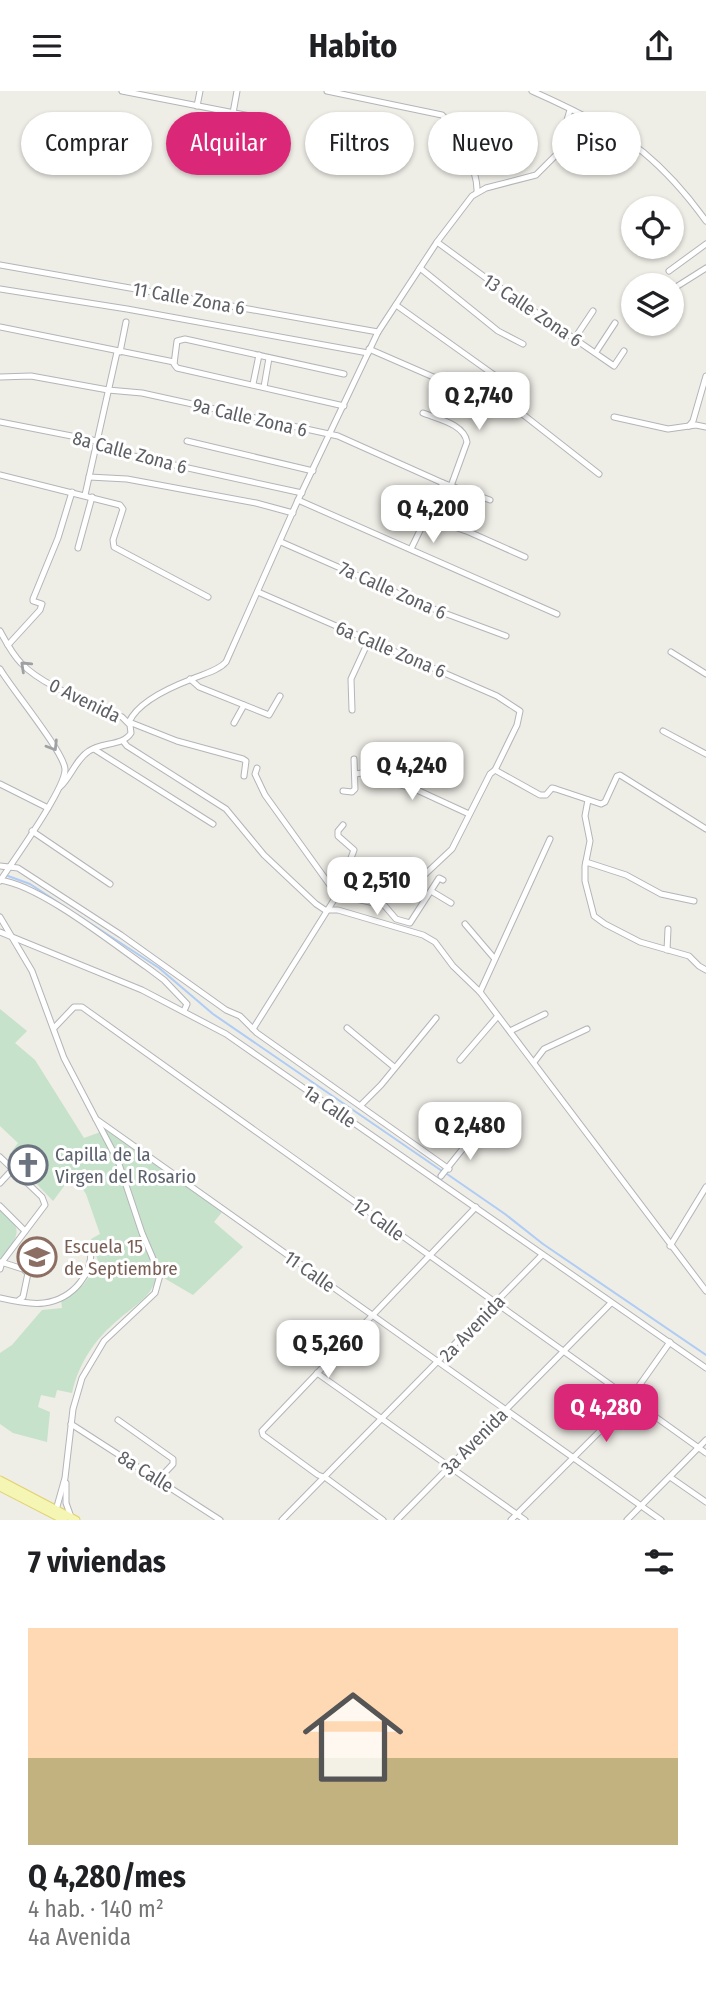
<!DOCTYPE html>
<html lang="es">
<head>
<meta charset="utf-8">
<style>
  body { margin:0; font-family:"Fira Sans Condensed",sans-serif; background:#f6f6f6; color:#202124; height:100vh; display:flex; flex-direction:column; font-size:26px; white-space:nowrap }
  * { box-sizing:border-box; margin:0 }
  p { font-size:23px; color:#757577 }
  .icon { flex:none; width:38px; height:38px; fill:none; stroke:currentColor; stroke-width:2; stroke-linecap:round; stroke-linejoin:round }
  .map { position:relative; height:1429px; overflow:hidden }
  .sheet { display:flex; flex-direction:column; background:#fff; flex:1 }
  .sheet>* { flex:none }
  .guide { position:absolute; left:21px; top:21px; width:665px; height:63px; display:flex; gap:14px }
  .tools { position:absolute; left:621px; top:105px; display:grid; gap:14px }
  .tools a { display:grid; place-items:center; width:63px; height:63px; border-radius:50%; background:#fff; box-shadow:0 2px 5px #0004; font-size:35px }
  .price { position:absolute; translate:-50% -60px; padding:0 16px; border-radius:14px; background:#fff; color:#222; font-size:23px; line-height:46px; filter:drop-shadow(0 2px 4px #0008) }
  .price::after { content:''; position:absolute; left:50%; top:42px; width:21px; height:16px; margin-left:-10px; background:inherit; clip-path:polygon(0 0,100% 0,50% 100%) }
  .price.on { background:#db2777; color:#fff }
  ul { padding:0; list-style:none }
  li { display:grid; align-content:center; gap:14px; height:371px; padding:0 28px }
  li span { display:grid; place-items:center; height:217px; border-radius:0px; color:#555 }
  li>.icon { margin-inline-start:auto }
  span .icon { width:126px; height:126px; fill:#fffc; stroke-width:1 }
  li b { font-size:30px }
  h2 { display:flex; justify-content:space-between; align-items:center; height:84px; padding:0 28px; font-size:30px }
  .pill { padding:0 24px; border-radius:32px; background:#fff; box-shadow:0 2px 5px #0004; font-size:24px; line-height:63px }
  .pill.on { background:#db2777; color:#fff }
  header { display:flex; justify-content:space-between; align-items:center; height:91px; padding:0 28px; background:#fff; font-size:32px; font-weight:700 }
  .map>svg:first-child { display:block }
</style>
</head>
<body>
<header><svg class="icon" aria-label="menu" viewBox="0 0 24 24"><path d="M4 6h16M4 12h16M4 18h16"/></svg>Habito<svg class="icon" aria-label="share" viewBox="0 0 24 24"><path d="M12 15V3M7 8l5-5 5 5M5 13v7h14v-7"/></svg></header>
<div class="map">
<svg width="706" height="1429" viewBox="0 0 706 1429">
  <rect width="100%" height="100%" fill="#eeede6"/>
  <g fill="#c6e2ca">
    <path d="M0 918 27 940 15 952 35 969 84 1047 106 1039 179 1088 222 1121 214 1131 243 1156 193 1204 164 1187 156 1188C151 1206 133 1216 119 1228 95 1248 79 1271 72 1302L57 1299 55 1307 41 1304 38 1316 50 1321 47 1351 13 1342 0 1333V1262L12 1254 42 1219 62 1217 61 1209 83 1194 99 1173 91 1148 100 1143 86 1103 73 1083 53 1110 9 1064 18 1052 0 1035Z"/>
    <path d="M0 1119C13 1131 23 1136 12 1153 8 1159 6 1163 0 1167Z"/>
  </g>
  <g fill="none" stroke-linecap="round" stroke-linejoin="round">
    <g stroke="#afccf5" stroke-width="2">
      <polyline points="8,785 30,793 159,877 213,923 442,1080"/>
      <polyline points="447,1083 505,1123 543,1153 706,1264"/>
    </g>
    <g stroke="#b3b5b9" stroke-width="7">
      <g id="minor">
        <polyline points="122,0 255,26"/>
        <path d="M327 0 442 24C458 38 478 80 477 101"/>
        <path d="M532 0C568 16 612 37 643 61 666 80 688 105 706 130"/>
        <polyline points="197,15 200,0"/>
        <polyline points="233,22 237,0"/>
        <polyline points="437,151 486,187 614,275 624,260"/>
        <polyline points="0,174 378,241"/>
        <polyline points="420,177 498,240 523,253"/>
        <polyline points="669,180 706,153"/>
        <polyline points="676,196 706,177"/>
        <polyline points="0,198 127,218 368,262"/>
        <polyline points="396,214 511,296 515,302 513,314 516,318 599,383"/>
        <polyline points="0,236 174,271"/>
        <polyline points="575,247 593,220"/>
        <polyline points="369,258 454,295"/>
        <polyline points="120,261 126,231"/>
        <polyline points="596,261 615,232"/>
        <polyline points="344,283 185,248 177,250 174,273 177,277 344,315"/>
        <polyline points="0,286 31,285 108,299 142,302 338,345 443,392 490,409"/>
        <polyline points="253,293 259,264"/>
        <polyline points="264,296 269,267"/>
        <path d="M423 322C438 328 464 333 467 351L451 395"/>
        <polyline points="614,326 668,338 696,334 706,336"/>
        <polyline points="0,331 97,350 104,357 115,361 302,402"/>
        <polyline points="689,335 693,330 706,285"/>
        <polyline points="187,350 313,380"/>
        <polyline points="0,384 120,414 123,418 113,449 114,456 208,506"/>
        <polyline points="89,386 127,388 256,412 293,422"/>
        <polyline points="85,404 117,261"/>
        <polyline points="298,409 557,523"/>
        <polyline points="426,426 469,441 525,466"/>
        <polyline points="281,451 436,519 506,545"/>
        <polyline points="78,457 92,406"/>
        <polyline points="411,458 443,392"/>
        <polyline points="258,501 497,605 520,620 517,634 495,679 490,683 452,758 419,789"/>
        <path d="M0 540C6 551 12 563 21 572 43 596 92 612 122 626L130 634 131 642C123 655 102 651 89 660 76 668 71 686 60 696"/>
        <polyline points="8,554 40,519 42,513 33,510 33,508 58,447 72,401"/>
        <polyline points="671,561 706,583"/>
        <path d="M0 578C11 597 64 661 65 678 66 697 13 770 0 790"/>
        <polyline points="190,588 199,596 269,624 280,605"/>
        <polyline points="352,619 351,588 369,549"/>
        <polyline points="234,632 244,614"/>
        <polyline points="663,640 706,663"/>
        <polyline points="123,650 127,655 226,718 264,764 316,813 325,819 338,819 423,844 435,851 453,875 480,901 706,1200"/>
        <polyline points="94,658 213,733"/>
        <polyline points="257,677 255,683 265,704 337,804 384,814 396,828 410,832 439,787 443,789"/>
        <polyline points="495,679 540,704 546,704 552,697 556,698 601,713 605,711 617,685 620,684 706,738"/>
        <polyline points="355,683 362,682 417,699 469,723"/>
        <path d="M244 685 246 670 243 668 177 650 129 631C138 611 171 596 192 588 203 583 218 580 226 571L298 409 378 241 437 151 472 105 486 97 536 84 560 60 566 48 567 29 570 19"/>
        <polyline points="0,693 48,717"/>
        <polyline points="343,700 352,701 355,698 354,668"/>
        <polyline points="588,709 585,725 590,750 585,775 585,790 594,825 605,833 640,851 689,865 699,875 706,879"/>
        <polyline points="32,740 110,793"/>
        <polyline points="586,771 626,784 661,803 694,810"/>
        <polyline points="0,775 18,777 121,844 226,919 240,925 257,942 449,1078"/>
        <path d="M0 789C41 795 112 852 148 877L164 889 187 913 184 920"/>
        <polyline points="431,800 451,812"/>
        <polyline points="0,826 32,880 64,967 118,1070 142,1142 160,1184 155,1202 104,1250 82,1287 73,1318 65,1387 56,1419"/>
        <polyline points="465,833 494,867"/>
        <polyline points="0,841 142,899 226,943 706,1277"/>
        <polyline points="667,859 668,838"/>
        <polyline points="480,901 550,748"/>
        <polyline points="54,937 74,916 82,916 706,1362"/>
        <polyline points="347,937 394,976"/>
        <polyline points="253,938 337,804 354,759 338,745 338,740 343,734"/>
        <polyline points="510,940 545,923"/>
        <polyline points="460,969 497,926"/>
        <polyline points="534,971 544,958 587,938"/>
        <polyline points="361,1014 381,994 436,927"/>
        <polyline points="96,1028 661,1429"/>
        <polyline points="0,1066 42,1106 45,1114 2,1171 0,1178"/>
        <polyline points="441,1085 473,1045"/>
        <polyline points="0,1092 13,1078"/>
        <polyline points="0,1115 25,1140"/>
        <polyline points="670,1155 706,1096"/>
        <polyline points="1,1171 23,1178 28,1182 23,1206 19,1209"/>
        <path d="M0 1207C13 1210 31 1214 44 1212 73 1208 95 1182 90 1154"/>
        <polyline points="317,1282 525,1429"/>
        <polyline points="118,1329 173,1368 173,1373 159,1388"/>
        <polyline points="71,1333 220,1429"/>
        <polyline points="670,1386 706,1411"/>
        <polyline points="66,1392 66,1412 71,1426"/>
        <polyline points="282,1429 542,1164"/>
        <polyline points="383,1429 326,1387 318,1384 263,1344 262,1340 476,1116"/>
        <polyline points="397,1429 611,1212"/>
        <polyline points="511,1429 624,1316 670,1251"/>
        <polyline points="627,1429 706,1349"/>
      </g>
    </g>
    <g stroke="#e1d16d" stroke-width="9">
      <g id="major">
        <polyline points="0,1389 76,1429"/>
        <polyline points="0,1396 64,1429"/>
      </g>
    </g>
    <use href="#minor" stroke="#fff" stroke-width="5"/>
    <use href="#major" stroke="#f5f5b4" stroke-width="7"/>
  </g>
  <defs><path id="oneway-chevron" d="M-2-3.5L2.5 0L-2 3.5" fill="none" stroke-width="1.6" stroke-linecap="round" stroke-linejoin="round" transform="scale(1.75)"/></defs>
  <g stroke="#9ea0a3">
    <use href="#oneway-chevron" transform="translate(25 575) rotate(-137)"/>
    <use href="#oneway-chevron" transform="translate(53 655) rotate(58)"/>
  </g>
  <defs>
    <g id="church-ring" transform="scale(2.0125)"><circle r="9.5" fill="#fff" stroke="#6b7280" stroke-width="1.5"/><path d="M-1.2-6h2.4v3.5h3.3v2.4h-3.3V6h-2.4V-.1h-3.3v-2.4h3.3Z" fill="#6b7280"/></g>
    <g id="school-ring" transform="scale(2.0125)"><circle r="9.5" fill="#fff" stroke="#8d6e63" stroke-width="1.5"/><path d="M0-5L7-2L0 1L-7-2ZM-4 1L0 2.5L4 1V4Q0 6-4 4Z" fill="#8d6e63"/></g>
  </defs>
  <g fill-rule="evenodd">
    <use href="#church-ring" x="28" y="1074"/>
    <use href="#school-ring" x="37" y="1166"/>
  </g>
  <g text-anchor="middle" stroke-width="6" stroke-linejoin="round" paint-order="stroke">
    <g font-size="19" fill="#5e6065" stroke="#fff">
      <text transform="translate(189 207) rotate(10)" y="7">11 Calle Zona 6</text>
      <text transform="translate(533 219) rotate(34)" y="7">13 Calle Zona 6</text>
      <text transform="translate(250 326) rotate(13)" y="7">9a Calle Zona 6</text>
      <text transform="translate(130 361) rotate(15)" y="7">8a Calle Zona 6</text>
      <text transform="translate(393 499) rotate(24)" y="7">7a Calle Zona 6</text>
      <text transform="translate(391 558) rotate(23)" y="7">6a Calle Zona 6</text>
      <text transform="translate(85 609) rotate(26)" y="7">0 Avenida</text>
      <text transform="translate(330 1015) rotate(35)" y="7">1a Calle</text>
      <text transform="translate(379 1128) rotate(36)" y="7">12 Calle</text>
      <text transform="translate(310 1180) rotate(35)" y="7">11 Calle</text>
      <text transform="translate(472 1237) rotate(-46)" y="7">2a Avenida</text>
      <text transform="translate(474 1350) rotate(-45)" y="7">3a Avenida</text>
      <text transform="translate(146 1380) rotate(32)" y="7">8a Calle</text>
    </g>
    <g font-size="19" fill="#5b616d" stroke="#fff" text-anchor="start">
      <text x="55" y="1070">Capilla de la<tspan x="55" dy="22">Virgen del Rosario</tspan></text>
    </g>
    <g font-size="19" fill="#785e54" stroke="#fff" text-anchor="start">
      <text x="64" y="1162">Escuela 15<tspan x="64" dy="22">de Septiembre</tspan></text>
    </g>
  </g>
</svg>
<div class="tools">
<a><svg class="icon" aria-label="locate" viewBox="0 0 24 24"><circle cx="12" cy="12" r="6"/><path d="M12 2v4M12 18v4M2 12h4M18 12h4"/></svg></a>
<a><svg class="icon" aria-label="layers" viewBox="0 0 24 24"><path d="M12 4l9 5-9 5-9-5zM3 14l9 5 9-5"/></svg></a>
</div>
<b class="price" style="left:479px;top:341px">Q 2,740</b>
<b class="price" style="left:433px;top:454px">Q 4,200</b>
<b class="price" style="left:412px;top:711px">Q 4,240</b>
<b class="price" style="left:377px;top:826px">Q 2,510</b>
<b class="price" style="left:470px;top:1071px">Q 2,480</b>
<b class="price" style="left:328px;top:1289px">Q 5,260</b>
<b class="price on" style="left:606px;top:1353px">Q 4,280</b>
<div class="guide">
<a class="pill">Comprar</a>
<a class="pill on">Alquilar</a>
<a class="pill">Filtros</a>
<a class="pill">Nuevo</a>
<a class="pill">Piso</a>
</div>
</div>
<section class="sheet">
<h2>7 viviendas<svg class="icon" aria-label="filters" viewBox="0 0 24 24"><path d="M4 7h16M4 17h16"/><circle cx="9" cy="7" r="2"/><circle cx="15" cy="17" r="2"/></svg></h2>
<ul>
<li><span style="background:linear-gradient(#ffd9b3 60%,#c2b280 0)"><svg class="icon" aria-label="home" viewBox="0 0 24 24"><path d="M3 11l9-7 9 7M6 9v11h12V9"/></svg></span><div><b>Q 4,280/mes</b><p>4 hab. · 140 m²</p><p>4a Avenida</p></div></li>
</ul>
</section>
</body>
</html>
